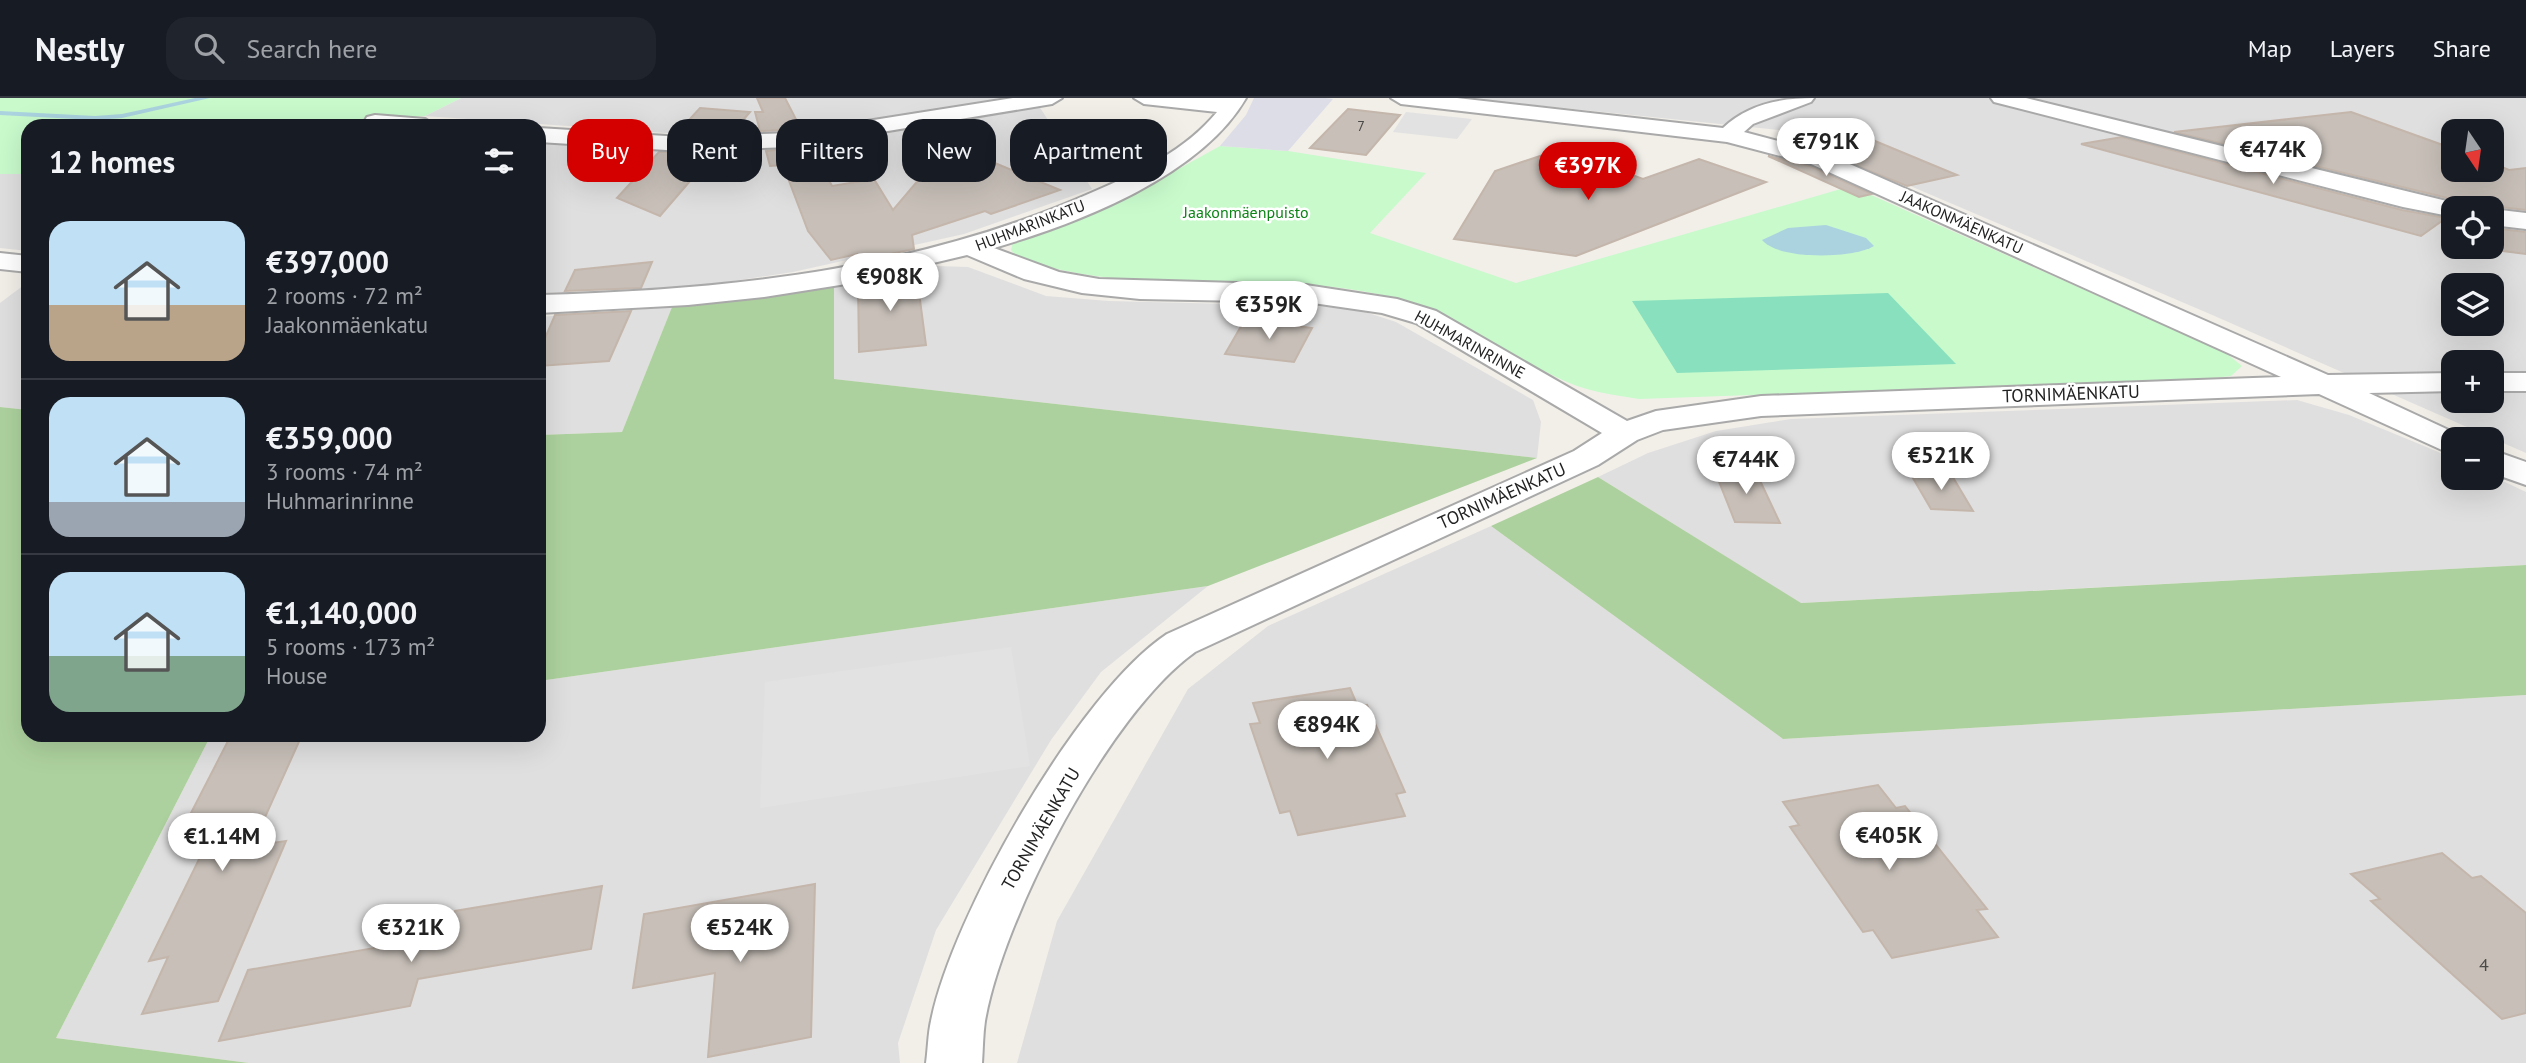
<!DOCTYPE html>
<html lang="en">
<head>
<meta charset="utf-8">
<style>
  body { margin:0; font-family:"PT Sans",sans-serif; background:#20242c; color:#f1f3f6; height:100vh; display:flex; flex-direction:column; font-size:26px; white-space:nowrap }
  * { box-sizing:border-box; margin:0 }
  p { font-size:23px; color:#9ea1a6 }
  .icon { flex:none; width:38px; height:38px; fill:none; stroke:currentColor; stroke-width:2; stroke-linecap:round; stroke-linejoin:round }
  .map { position:relative; flex:1; overflow:hidden }
  .side { position:absolute; left:21px; top:21px; width:525px; height:623px; display:flex; flex-direction:column; background:#171b24; border-radius:21px; box-shadow:0 7px 28px #0002 }
  .side>* { flex:none }
  .top-card { position:absolute; left:567px; top:21px; width:665px; height:63px; display:flex; gap:14px }
  .needle { width:46px; rotate:167deg }
  .tools { position:absolute; left:2441px; top:21px; display:grid; gap:14px }
  .tools a { display:grid; place-items:center; width:63px; height:63px; border-radius:14px; background:#171b24; box-shadow:0 7px 28px #0002; font-size:35px }
  .price { position:absolute; translate:-50% -60px; padding:0 16px; border-radius:24px; background:#fff; color:#222; font-size:23px; line-height:46px; filter:drop-shadow(0 2px 4px #0008) }
  .price::after { content:''; position:absolute; left:50%; top:42px; width:21px; height:16px; margin-left:-10px; background:inherit; clip-path:polygon(0 0,100% 0,50% 100%) }
  .price.current { background:#d40000; color:#fff }
  ul { padding:0; list-style:none }
  li { display:flex; align-items:center; gap:21px; height:175px; padding:0 28px }
  li+li { border-top:2px solid #363941 }
  li span { display:grid; place-items:center; flex:none; width:196px; height:140px; border-radius:21px; color:#555 }
  li>.icon { margin-inline-start:auto }
  span .icon { width:84px; height:84px; fill:#fffc; stroke-width:1 }
  li b { font-size:30px }
  h2 { display:flex; justify-content:space-between; align-items:center; height:84px; padding:0 28px; font-size:30px }
  .chip { padding:0 24px; border-radius:21px; background:#171b24; box-shadow:0 7px 28px #0002; font-size:24px; line-height:63px }
  .chip.current { background:#d40000; color:#fff }
  header { display:flex; align-items:center; gap:42px; box-sizing:border-box; height:98px; padding:0 35px; background:#171b24; border-bottom:2px solid #363941 }
  header strong { font-size:33px }
  nav { display:flex; gap:38px; margin-inline-start:auto; font-size:24px }
  .search { width:490px; height:63px; background:#20242c; display:flex; align-items:center; gap:18px; box-sizing:border-box; padding:0 24px; border-radius:21px; color:#9ea1a6; font-size:26px }
  .map>svg:first-child { display:block }
</style>
</head>
<body>
<header>
<strong>Nestly</strong>
<div class="search"><svg class="icon" aria-label="search" viewBox="0 0 24 24"><circle cx="10" cy="10" r="6"/><path d="M15 15l6 6"/></svg>Search here</div>
<nav><a>Map</a><a>Layers</a><a>Share</a></nav>
</header>
<div class="map">
<svg width="2526" height="965" viewBox="0 0 2526 965">
  <rect width="100%" height="100%" fill="#f2efe9"/>
  <g fill="#e0dfdf" fill-rule="evenodd">
    <polygon points="461,0 1001,0 864,25 723,39 425,18"/>
    <path d="M1465 0H2526V355L2210 216 1779 32ZM2454 33H2492V72H2454ZM2454 110H2492V149H2454ZM2454 187H2492V226H2454ZM2454 264H2492V303H2454Z"/>
    <polygon points="1039,8 1092,91 964,136 793,174 700,188 539,195 539,45 649,53 756,52 848,42"/>
    <polygon points="0,76 28,76 28,153 0,150"/>
    <polygon points="937,168 968,169 1046,198 1109,203 1350,209 1396,224 1533,302 1541,324 1537,360 833,281 834,188"/>
    <polygon points="28,184 28,312 0,309 0,205"/>
    <polygon points="672,209 622,334 539,337 539,219"/>
    <polygon points="2297,302 2349,317 2453,360 2454,380 2492,378 2526,394 2526,467 1800,505 1598,379 1648,355 1716,333 1791,321"/>
    <polygon points="1491,428 1783,641 2526,597 2526,965 1017,965 1057,823 1188,591 1268,528"/>
    <polygon points="1208,488 1101,574 1051,642 936,832 898,945 900,965 249,965 56,940 211,637 539,637 539,583"/>
  </g>
  <g fill="#add19e">
    <polygon points="834,188 834,281 1537,360 1208,488 539,583 539,337 622,334 672,209"/>
    <polygon points="0,309 28,312 28,637 211,637 56,940 249,965 0,965"/>
    <polygon points="1598,379 1801,505 2526,467 2526,597 1783,641 1491,428"/>
  </g>
  <g fill="#c8facc">
    <polygon points="0,0 461,0 425,18 278,28 28,28 28,76 0,76"/>
    <path d="M1220 48 1288 53 1426 75 1370 135 1516 185 1851 88 2226 255 2242 268 2231 278 2204 281 1639 301C1614 297 1590 294 1567 284 1508 259 1458 216 1395 200 1272 168 1139 204 1017 159L1011 152 1013 144 1164 79Z"/>
  </g>
  <polygon fill="#88e0be" points="1888,195 1956,266 1677,275 1632,203"/>
  <g fill="#e2e2e2">
    <polygon points="1406,14 1472,21 1457,41 1393,34"/>
    <polygon points="1011,549 1030,668 760,710 765,584"/>
  </g>
  <polygon fill="#dddde8" points="1254,0 1326,0 1333,1 1288,53 1220,48 1246,17"/>
  <path fill="#aad3df" d="M1826 127 1866 140 1874 148C1853 161 1778 162 1762 142L1788 130Z"/>
  <g fill="none" stroke-linecap="round" stroke-linejoin="round">
    <polygon fill="#aad3df" fill-rule="evenodd" points="195,0 210,0 122,20 95,22 0,17 0,13 95,18 122,16"/>
  </g>
  <g fill="#c7bfb8" stroke="#c4b6ab" stroke-width="2">
    <polygon points="757,0 785,0 801,31 760,33 755,14 763,14"/>
    <polygon points="700,10 750,14 732,35 676,36"/>
    <polygon points="1348,11 1400,17 1366,57 1310,50"/>
    <polygon points="2351,14 2454,51 2454,72 2492,72 2492,65 2509,72 2526,70 2526,112 2492,108 2468,110 2464,104 2174,34"/>
    <polygon points="1863,38 1957,77 1907,88 1810,49"/>
    <polygon points="2122,39 2402,112 2446,120 2421,138 2081,46"/>
    <polygon points="949,46 1060,92 991,116 985,113 912,137 914,151 857,163 857,156 831,162 808,133 783,67 770,68 766,53 811,48 832,88 874,81 893,112"/>
    <polygon points="1561,51 1643,81 1699,61 1766,84 1576,158 1454,141 1495,73"/>
    <polygon points="659,54 715,54 660,118 617,100"/>
    <polygon points="1768,58 1810,68 1872,96 1859,99"/>
    <polygon points="2492,130 2526,134 2526,156 2479,150 2492,149"/>
    <polygon points="652,164 641,190 565,193 575,172"/>
    <polygon points="916,172 926,247 859,254 858,186"/>
    <polygon points="631,213 609,263 539,268 539,254 555,217"/>
    <polygon points="1244,223 1248,222 1312,230 1294,264 1225,256"/>
    <polygon points="1714,371 1755,372 1780,425 1735,424"/>
    <polygon points="1910,375 1951,376 1973,413 1931,411"/>
    <polygon points="1350,590 1358,609 1367,607 1405,694 1396,696 1405,718 1298,737 1290,713 1280,715 1250,626 1260,625 1253,605"/>
    <polygon points="267,637 302,637 252,748 286,743 218,903 142,916 168,859 149,863 207,745 173,750 228,643"/>
    <polygon points="1878,687 1896,710 1905,708 1987,811 1977,812 1998,839 1892,860 1873,832 1863,834 1790,729 1799,727 1783,704"/>
    <polygon points="2442,755 2472,780 2481,778 2526,815 2526,915 2502,921 2371,803 2380,801 2351,776"/>
    <polygon points="815,786 811,939 708,959 715,875 633,890 644,816"/>
    <polygon points="602,788 591,851 418,881 410,908 219,943 248,872 449,837 455,813"/>
  </g>
  <g fill="none" stroke-linecap="round" stroke-linejoin="round">
    <g stroke="#a9a9a9" stroke-width="4">
      <g id="minor">
        <polygon points="1013,0 1062,0 1052,6 791,49 682,53 539,44 539,30 682,39 791,35"/>
        <path d="M1134 0H1246C1201 78 1079 125 994 150L1059 174 1099 181 1306 187 1397 201 1436 213 1627 323 1656 313 1761 298 2281 279 1811 66 1727 44 1401 6 1391 0H1457L1723 30C1748 6 1781 0 1814 0L1811 4 1753 26 1744 34 1827 56 2328 277 2454 275V293L2369 295 2468 341H2454V355L2442 352 2319 296 1761 318 1663 332 1637 342 1598 367 1195 554C1109 615 1003 819 985 923 983 936 983 951 982 965H926C928 951 928 936 931 923 952 818 1078 595 1167 536L1574 353 1602 335 1416 225 1382 215 1306 204 1140 201 1082 195 1024 181 967 157 840 187 764 199 688 207 539 215V197C729 192 918 172 1093 94 1139 74 1185 53 1217 14L1144 6Z"/>
        <polygon points="1991,0 2026,0 2463,107 2465,110 2454,110 2454,119 2403,109 1994,4"/>
        <polygon points="375,17 425,21 436,28 367,28 364,24 367,19"/>
        <polygon points="2492,111 2526,115 2526,131 2492,127"/>
        <polygon points="0,155 28,158 28,174 0,171"/>
        <rect x="2492" y="275" width="34" height="18"/>
        <polygon points="2492,352 2526,364 2526,387 2492,375"/>
      </g>
    </g>
    <use href="#minor" fill="#fff" fill-rule="evenodd"/>
  </g>
  <g text-anchor="middle" stroke-width="5" stroke-linejoin="round" paint-order="stroke">
    <g font-size="14" fill="#4b4948">
      <text x="1361" y="33">7</text>
    </g>
    <g font-size="16" fill="#0c8416" stroke="#fff">
      <text x="1246" y="120">Jaakonmäenpuisto</text>
    </g>
    <g font-size="16" fill="#222" stroke="#fff">
      <text transform="translate(1962 124) rotate(24)" y="6">JAAKONMÄENKATU</text>
      <text transform="translate(1030 127) rotate(-21)" y="6">HUHMARINKATU</text>
      <text transform="translate(1470 246) rotate(29)" y="6">HUHMARINRINNE</text>
    </g>
    <g font-size="18" fill="#222" stroke="#fff">
      <text transform="translate(2071 296) rotate(-2)" y="6">TORNIMÄENKATU</text>
      <text transform="translate(1502 398) rotate(-24)" y="6">TORNIMÄENKATU</text>
      <text transform="translate(1041 731) rotate(-60)" y="6">TORNIMÄENKATU</text>
    </g>
    <g font-size="18" fill="#4b4948">
      <text x="2484" y="873">4</text>
    </g>
  </g>
</svg>
<div class="tools">
<a><svg class="needle" viewBox="-14 -14 28 28"><path d="M0-13l5 13h-10z" fill="#e53935"/><path d="M0 13l5-13h-10z" fill="#9ea1a6"/></svg></a>
<a><svg class="icon" aria-label="locate" viewBox="0 0 24 24"><circle cx="12" cy="12" r="6"/><path d="M12 2v4M12 18v4M2 12h4M18 12h4"/></svg></a>
<a><svg class="icon" aria-label="layers" viewBox="0 0 24 24"><path d="M12 4l9 5-9 5-9-5zM3 14l9 5 9-5"/></svg></a>
<a>+</a>
<a>−</a>
</div>
<b class="price" style="left:1826px;top:80px">€791K</b>
<b class="price" style="left:2273px;top:88px">€474K</b>
<b class="price current" style="left:1588px;top:104px">€397K</b>
<b class="price" style="left:890px;top:215px">€908K</b>
<b class="price" style="left:1269px;top:243px">€359K</b>
<b class="price" style="left:1941px;top:394px">€521K</b>
<b class="price" style="left:1746px;top:398px">€744K</b>
<b class="price" style="left:1327px;top:663px">€894K</b>
<b class="price" style="left:1889px;top:774px">€405K</b>
<b class="price" style="left:222px;top:775px">€1.14M</b>
<b class="price" style="left:411px;top:866px">€321K</b>
<b class="price" style="left:740px;top:866px">€524K</b>
<div class="top-card">
<a class="chip current">Buy</a>
<a class="chip">Rent</a>
<a class="chip">Filters</a>
<a class="chip">New</a>
<a class="chip">Apartment</a>
</div>
<section class="side">
<h2>12 homes<svg class="icon" aria-label="filters" viewBox="0 0 24 24"><path d="M4 7h16M4 17h16"/><circle cx="9" cy="7" r="2"/><circle cx="15" cy="17" r="2"/></svg></h2>
<ul>
<li><span style="background:linear-gradient(#bfe0f5 60%,#b9a48a 0)"><svg class="icon" aria-label="home" viewBox="0 0 24 24"><path d="M3 11l9-7 9 7M6 9v11h12V9"/></svg></span><div><b>€397,000</b><p>2 rooms · 72 m²</p><p>Jaakonmäenkatu</p></div></li>
<li><span style="background:linear-gradient(#bfe0f5 75%,#9aa5b1 0)"><svg class="icon" aria-label="home" viewBox="0 0 24 24"><path d="M3 11l9-7 9 7M6 9v11h12V9"/></svg></span><div><b>€359,000</b><p>3 rooms · 74 m²</p><p>Huhmarinrinne</p></div></li>
<li><span style="background:linear-gradient(#bfe0f5 60%,#7fa58c 0)"><svg class="icon" aria-label="home" viewBox="0 0 24 24"><path d="M3 11l9-7 9 7M6 9v11h12V9"/></svg></span><div><b>€1,140,000</b><p>5 rooms · 173 m²</p><p>House</p></div></li>
</ul>
</section>
</div>
</body>
</html>
